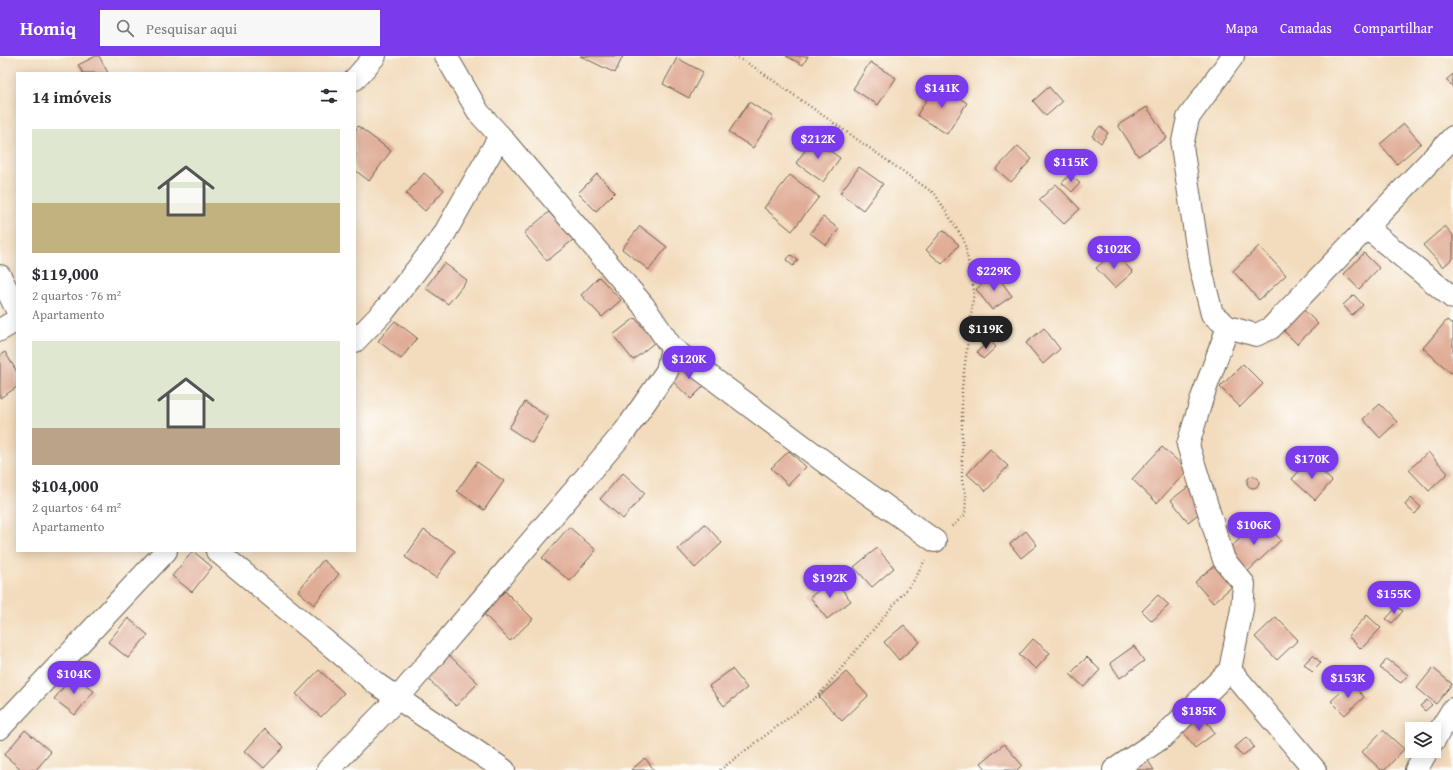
<!DOCTYPE html>
<html lang="pt">
<head>
<meta charset="utf-8">
<style>
  body { margin:0; font-family:"Gentium Book Plus",serif; background:#f7f7f7; color:#2b2b33; height:100vh; display:flex; flex-direction:column; font-size:15px; white-space:nowrap }
  * { box-sizing:border-box; margin:0 }
  p { font-size:13px; color:#7c7c81 }
  .icon { flex:none; width:22px; height:22px; fill:none; stroke:currentColor; stroke-width:2; stroke-linecap:round; stroke-linejoin:round }
  .map { position:relative; flex:1; overflow:hidden }
  .panel { position:absolute; left:16px; top:16px; width:340px; height:480px; display:flex; flex-direction:column; background:#fff; border-radius:0px; box-shadow:0 2px 10px #0003 }
  .panel>* { flex:none }
  .tools { position:absolute; left:1405px; top:666px; display:grid; gap:8px }
  .tools a { display:grid; place-items:center; width:36px; height:36px; border-radius:0px; background:#fff; box-shadow:0 2px 10px #0003; font-size:20px }
  .price { position:absolute; translate:-50% -34px; padding:0 9px; border-radius:14px; background:#7c3aed; color:#fff; font-size:13px; line-height:26px; filter:drop-shadow(0 1px 2px #0008) }
  .price::after { content:''; position:absolute; left:50%; top:24px; width:12px; height:9px; margin-left:-6px; background:inherit; clip-path:polygon(0 0,100% 0,50% 100%) }
  .price.active { background:#222; color:#fff }
  ul { padding:0; list-style:none }
  li { display:grid; align-content:center; gap:8px; height:212px; padding:0 16px }
  li span { display:grid; place-items:center; height:124px; border-radius:0px; color:#555 }
  li>.icon { margin-inline-start:auto }
  span .icon { width:72px; height:72px; fill:#fffc; stroke-width:1 }
  li b { font-size:17px }
  h2 { display:flex; justify-content:space-between; align-items:center; height:48px; padding:0 16px; font-size:17px }
  header { display:flex; align-items:center; gap:24px; box-sizing:border-box; height:56px; padding:0 20px; background:#7c3aed; color:#fff }
  header strong { font-size:19px }
  nav { display:flex; gap:22px; margin-inline-start:auto; font-size:14px }
  .search { width:280px; height:36px; background:#f7f7f7; display:flex; align-items:center; gap:10px; box-sizing:border-box; padding:0 14px; border-radius:0px; color:#7c7c81; font-size:15px }
  .map>svg:first-child { display:block }
</style>
</head>
<body>
<header>
<strong>Homiq</strong>
<div class="search"><svg class="icon" aria-label="search" viewBox="0 0 24 24"><circle cx="10" cy="10" r="6"/><path d="M15 15l6 6"/></svg>Pesquisar aqui</div>
<nav><a>Mapa</a><a>Camadas</a><a>Compartilhar</a></nav>
</header>
<div class="map">
<svg width="1453" height="714" viewBox="0 0 1453 714">
  <rect width="100%" height="100%" fill="#fdfcf7"/>
  <filter id="ink" filterUnits="userSpaceOnUse"><feTurbulence type="fractalNoise" baseFrequency=".025" numOctaves="2"/><feDisplacementMap in="SourceGraphic" scale="8" xChannelSelector="R" yChannelSelector="G"/><feConvolveMatrix kernelMatrix="1 2 1 2 8 2 1 2 1" color-interpolation-filters="sRGB"/></filter>
  <filter id="wash" filterUnits="userSpaceOnUse"><feTurbulence type="fractalNoise" baseFrequency=".012" numOctaves="4" result="noise"/><feDisplacementMap in="SourceGraphic" scale="16" xChannelSelector="R" yChannelSelector="G"/><feGaussianBlur stdDeviation="0.9" result="paint"/><feColorMatrix in="noise" values="0 0 0 0 0 0 0 0 0 0 0 0 0 0 0 0 0 1.4 0 .05"/><feComposite in="paint" operator="in"/></filter>
  <g filter="url(#wash)">
    <rect width="100%" height="100%" fill="#f3dcbd"/>
    <g id="blocks">
      <g fill="#e0ac96">
        <polygon points="96,0 99,0 108,17 83,17 78,9"/>
        <polygon points="580,0 623,0 615,17"/>
        <polygon points="786,0 808,0 803,9"/>
        <polygon points="677,2 703,16 689,42 663,28"/>
        <polygon points="870,6 896,22 878,49 853,33"/>
        <polygon points="1453,18 1453,31 1446,24"/>
        <polygon points="937,27 967,47 947,78 917,59"/>
        <polygon points="1049,31 1062,46 1046,60 1033,45"/>
        <polygon points="749,46 773,61 753,92 729,76"/>
        <polygon points="1147,51 1167,82 1138,100 1118,69"/>
        <polygon points="1404,68 1421,87 1397,108 1380,88"/>
        <polygon points="358,70 391,95 369,125 355,114 355,75"/>
        <polygon points="1100,70 1108,77 1101,87 1092,80"/>
        <polygon points="813,83 840,102 823,126 796,107"/>
        <polygon points="1018,90 1032,103 1011,126 996,113"/>
        <polygon points="859,111 883,128 863,154 840,137"/>
        <polygon points="424,117 444,134 425,155 406,138"/>
        <polygon points="597,118 615,136 596,155 578,137"/>
        <polygon points="790,119 819,141 792,175 764,152"/>
        <polygon points="1069,119 1080,127 1072,136 1062,127"/>
        <polygon points="1056,128 1080,153 1064,168 1039,144"/>
        <polygon points="549,156 573,184 547,205 524,177"/>
        <polygon points="823,161 839,173 826,189 810,177"/>
        <polygon points="640,170 667,191 649,214 622,193"/>
        <polygon points="1445,170 1453,179 1453,202 1443,211 1423,189"/>
        <polygon points="943,174 959,189 942,208 926,194"/>
        <polygon points="1259,190 1286,219 1259,244 1233,215"/>
        <polygon points="1114,196 1133,216 1115,232 1096,212"/>
        <polygon points="1364,197 1379,212 1359,233 1344,218"/>
        <polygon points="791,199 798,204 793,210 786,204"/>
        <polygon points="444,207 467,224 448,248 425,232"/>
        <polygon points="996,218 1012,240 992,254 976,233"/>
        <polygon points="599,221 621,244 602,261 581,239"/>
        <polygon points="1354,239 1363,249 1352,259 1343,249"/>
        <polygon points="1303,253 1318,268 1297,288 1282,273"/>
        <polygon points="635,262 655,286 633,304 613,279"/>
        <polygon points="1447,264 1453,269 1453,315 1451,317 1423,292"/>
        <polygon points="395,265 417,282 401,303 378,285"/>
        <polygon points="1044,272 1060,293 1043,308 1026,287"/>
        <polygon points="990,284 996,291 983,303 977,296"/>
        <polygon points="5,296 17,316 17,331 0,342 0,299"/>
        <polygon points="688,304 709,325 691,343 670,323"/>
        <polygon points="1243,308 1263,328 1240,351 1220,331"/>
        <polygon points="525,346 548,361 532,387 509,372"/>
        <polygon points="1380,348 1397,366 1380,382 1363,363"/>
        <polygon points="1162,391 1188,414 1157,447 1132,423"/>
        <polygon points="990,393 1008,410 986,435 967,418"/>
        <polygon points="789,395 806,411 788,429 771,412"/>
        <polygon points="1428,396 1448,417 1429,435 1409,414"/>
        <polygon points="1309,404 1332,425 1315,444 1292,423"/>
        <polygon points="477,406 504,425 484,454 457,435"/>
        <polygon points="623,417 645,437 623,463 600,443"/>
        <circle cx="1253" cy="426" r="6"/>
        <polygon points="1188,431 1205,453 1188,466 1171,444"/>
        <polygon points="1411,442 1421,451 1415,458 1405,449"/>
        <polygon points="1261,463 1281,484 1247,516 1227,495"/>
        <polygon points="705,468 722,487 695,512 678,493"/>
        <polygon points="569,471 596,494 570,525 542,502"/>
        <polygon points="424,474 455,495 436,522 405,501"/>
        <polygon points="1026,475 1037,489 1021,502 1010,488"/>
        <polygon points="877,492 894,512 872,531 854,511"/>
        <polygon points="193,495 212,511 192,536 172,520"/>
        <polygon points="323,504 339,518 314,549 298,535"/>
        <polygon points="1216,508 1234,529 1213,547 1195,526"/>
        <polygon points="834,523 851,545 827,563 810,541"/>
        <polygon points="505,535 533,563 510,585 483,557"/>
        <polygon points="1158,539 1169,549 1152,565 1142,555"/>
        <polygon points="1397,551 1403,555 1392,567 1386,563"/>
        <polygon points="1367,559 1381,572 1361,593 1348,580"/>
        <polygon points="1276,561 1298,584 1277,604 1255,581"/>
        <polygon points="128,562 148,579 128,602 108,586"/>
        <polygon points="904,569 920,586 899,604 884,586"/>
        <polygon points="1033,583 1050,597 1036,613 1019,599"/>
        <polygon points="1134,590 1144,605 1120,622 1110,607"/>
        <polygon points="448,598 478,627 456,650 426,621"/>
        <polygon points="1313,599 1321,607 1312,616 1304,608"/>
        <polygon points="1087,601 1100,614 1084,631 1070,618"/>
        <polygon points="1387,603 1408,619 1401,627 1380,612"/>
        <polygon points="1433,612 1452,628 1436,648 1417,632"/>
        <polygon points="732,613 747,632 724,650 709,630"/>
        <polygon points="319,614 344,637 321,661 296,638"/>
        <polygon points="846,616 868,640 842,665 819,641"/>
        <polygon points="73,619 94,635 75,659 54,643"/>
        <polygon points="1351,627 1364,641 1345,659 1331,645"/>
        <polygon points="1427,644 1432,649 1425,655 1420,650"/>
        <polygon points="1202,659 1215,677 1195,692 1182,675"/>
        <polygon points="265,673 284,691 264,712 245,695"/>
        <polygon points="25,674 51,696 36,714 22,714 4,699"/>
        <polygon points="1383,674 1404,693 1385,714 1381,714 1362,696"/>
        <polygon points="1247,681 1254,691 1242,700 1235,691"/>
        <polygon points="1004,688 1022,709 1017,714 987,714 981,707"/>
        <polygon points="645,702 654,714 631,714"/>
        <polygon points="1147,703 1154,714 1131,714"/>
      </g>
    </g>
  </g>
  <g filter="url(#ink)">
    <use href="#blocks" fill-opacity="0" stroke="#675f54" stroke-width="1"/>
    <g fill="none" stroke-linecap="round" stroke-linejoin="round">
      <g stroke="#675f54" stroke-width="24">
        <g id="minor">
          <polyline points="1233,0 1188,62 1182,90 1200,210 1212,258 1228,271 1256,279 1271,272 1453,81"/>
          <polyline points="355,23 375,0"/>
          <polyline points="1367,172 1453,242"/>
          <polyline points="0,220 17,254"/>
          <polyline points="0,274 17,264"/>
          <polyline points="355,285 385,254 443,180 500,80 479,57 446,0"/>
          <polyline points="672,292 850,425 935,485"/>
          <polyline points="217,495 378,629 504,714"/>
          <polyline points="1230,614 1315,714"/>
          <polyline points="0,672 166,495"/>
          <polyline points="1434,684 1453,653"/>
          <polyline points="328,714 398,642 625,375 667,315 672,292 643,249 500,80"/>
          <polyline points="1114,714 1163,681 1230,614 1242,553 1244,528 1224,504 1188,389 1202,342 1228,271"/>
          <polyline points="1416,714 1427,695"/>
        </g>
      </g>
      <g stroke="#675f54" stroke-width="2.5" stroke-dasharray="1 3" stroke-linecap="butt">
        <polyline points="734,0 751,9 935,138 964,184 974,235 962,332 962,425 966,440 965,459 951,471"/>
        <polyline points="720,714 820,638 915,523 925,504"/>
      </g>
      <use href="#minor" stroke="#fff" stroke-width="22"/>
    </g>
  </g>
</svg>
<div class="tools">
<a><svg class="icon" aria-label="layers" viewBox="0 0 24 24"><path d="M12 4l9 5-9 5-9-5zM3 14l9 5 9-5"/></svg></a>
</div>
<b class="price" style="left:942px;top:53px">$141K</b>
<b class="price" style="left:818px;top:104px">$212K</b>
<b class="price" style="left:1071px;top:127px">$115K</b>
<b class="price" style="left:1114px;top:214px">$102K</b>
<b class="price" style="left:994px;top:236px">$229K</b>
<b class="price active" style="left:986px;top:294px">$119K</b>
<b class="price" style="left:689px;top:324px">$120K</b>
<b class="price" style="left:1312px;top:424px">$170K</b>
<b class="price" style="left:1254px;top:490px">$106K</b>
<b class="price" style="left:830px;top:543px">$192K</b>
<b class="price" style="left:1394px;top:559px">$155K</b>
<b class="price" style="left:74px;top:639px">$104K</b>
<b class="price" style="left:1348px;top:643px">$153K</b>
<b class="price" style="left:1199px;top:676px">$185K</b>
<section class="panel">
<h2>14 imóveis<svg class="icon" aria-label="filters" viewBox="0 0 24 24"><path d="M4 7h16M4 17h16"/><circle cx="9" cy="7" r="2"/><circle cx="15" cy="17" r="2"/></svg></h2>
<ul>
<li><span style="background:linear-gradient(#dfe7d0 60%,#c2b280 0)"><svg class="icon" aria-label="home" viewBox="0 0 24 24"><path d="M3 11l9-7 9 7M6 9v11h12V9"/></svg></span><div><b>$119,000</b><p>2 quartos · 76 m²</p><p>Apartamento</p></div></li>
<li><span style="background:linear-gradient(#dfe7d0 70%,#b9a48a 0)"><svg class="icon" aria-label="home" viewBox="0 0 24 24"><path d="M3 11l9-7 9 7M6 9v11h12V9"/></svg></span><div><b>$104,000</b><p>2 quartos · 64 m²</p><p>Apartamento</p></div></li>
</ul>
</section>
</div>
</body>
</html>
